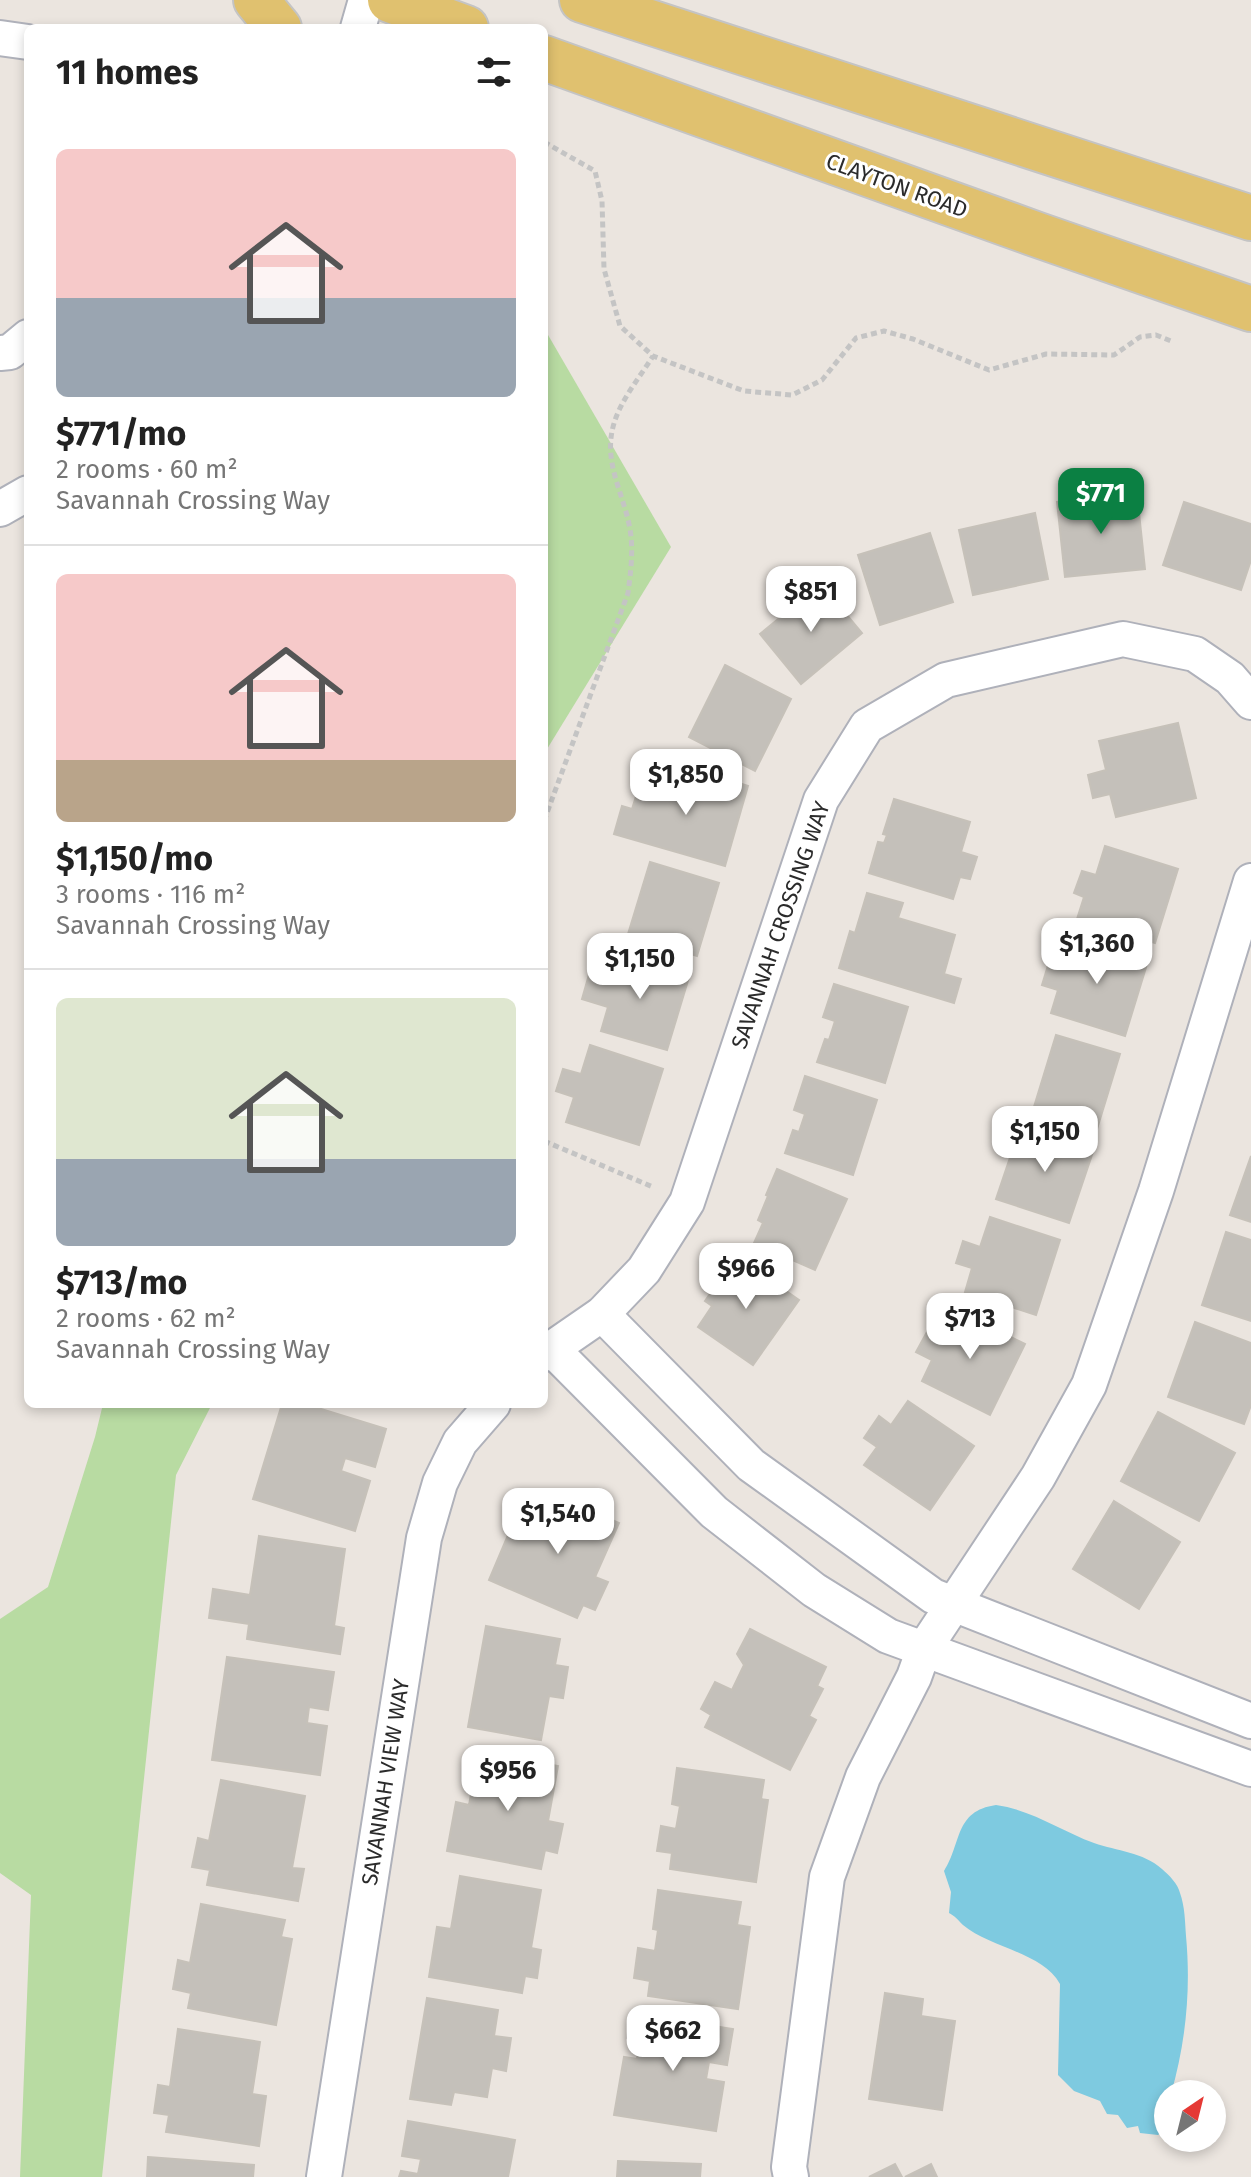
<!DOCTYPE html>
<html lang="en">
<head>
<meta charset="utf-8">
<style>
  body { margin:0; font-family:"Fira Sans",sans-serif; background:#f6f6f6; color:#222; height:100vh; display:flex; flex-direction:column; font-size:30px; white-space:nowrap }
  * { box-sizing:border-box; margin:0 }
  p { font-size:26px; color:#767676 }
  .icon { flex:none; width:44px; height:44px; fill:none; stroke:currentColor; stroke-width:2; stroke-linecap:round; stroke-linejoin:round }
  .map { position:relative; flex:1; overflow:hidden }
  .drawer { position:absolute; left:24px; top:24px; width:524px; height:1384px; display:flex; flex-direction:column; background:#fff; border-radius:12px; box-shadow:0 4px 12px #0003 }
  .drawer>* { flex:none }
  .needle { width:52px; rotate:35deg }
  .fabs { position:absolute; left:1154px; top:2080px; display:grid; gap:16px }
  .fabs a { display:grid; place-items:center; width:72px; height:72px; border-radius:50%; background:#fff; box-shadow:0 4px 12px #0003; font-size:40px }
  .price { position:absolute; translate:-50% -68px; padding:0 18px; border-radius:16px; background:#fff; color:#222; font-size:26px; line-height:52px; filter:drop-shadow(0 2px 4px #0008) }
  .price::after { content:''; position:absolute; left:50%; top:48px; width:24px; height:18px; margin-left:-12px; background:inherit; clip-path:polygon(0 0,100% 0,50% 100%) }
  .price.selected { background:#0b8043; color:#fff }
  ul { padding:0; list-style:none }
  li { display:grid; align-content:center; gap:16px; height:424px; padding:0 32px }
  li+li { border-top:2px solid #e0e0e0 }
  li span { display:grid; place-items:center; height:248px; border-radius:12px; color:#555 }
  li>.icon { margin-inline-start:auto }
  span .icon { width:144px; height:144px; fill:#fffc; stroke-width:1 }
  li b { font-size:34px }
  h2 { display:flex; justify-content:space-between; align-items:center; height:96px; padding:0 32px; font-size:34px }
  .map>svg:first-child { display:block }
</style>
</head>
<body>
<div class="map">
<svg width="1251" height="2177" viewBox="0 0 1251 2177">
  <rect width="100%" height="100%" fill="#ebe5df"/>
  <g fill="#b8dba2">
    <polygon points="544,328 671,547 544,754"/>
    <polygon points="103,1404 212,1404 176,1475 102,2177 20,2177 31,1895 0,1873 0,1619 48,1587 95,1437"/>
  </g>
  <path fill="#7ecae0" d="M996 1805C1032 1810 1061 1831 1094 1843 1117 1851 1143 1852 1162 1869 1169 1875 1178 1884 1180 1893 1185 1907 1185 1922 1186 1936 1191 1990 1186 2041 1171 2094H1168V2127L1158 2135 1140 2133 1138 2126 1127 2128 1118 2115 1107 2114 1100 2101 1074 2091 1058 2075 1060 1984C1042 1952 990 1948 963 1925 958 1920 955 1916 949 1913L951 1892 944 1871C962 1843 954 1811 996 1805Z"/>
  <g fill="#c4c0ba" stroke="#c6c1b9" stroke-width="2">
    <polygon points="1137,494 1145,569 1065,577 1057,502"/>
    <polygon points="1184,502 1251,524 1251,560 1241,590 1163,565"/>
    <polygon points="1035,513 1048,579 973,595 959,530"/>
    <polygon points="930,533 953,602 880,625 858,555"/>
    <polygon points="821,584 862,633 801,684 760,634"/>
    <polygon points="725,665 791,699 755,771 689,737"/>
    <polygon points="1178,723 1196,798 1116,817 1110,794 1093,798 1088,775 1106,770 1099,741"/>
    <polygon points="710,774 748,786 725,866 614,834 622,806 632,809 638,790 644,792 649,775 706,791"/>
    <polygon points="894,799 970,822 961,852 977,857 970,879 960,877 953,899 869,873 878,842 884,843 887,835 883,834"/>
    <polygon points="1105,846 1178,869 1155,943 1077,919 1084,897 1074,893 1082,871 1096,875"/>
    <polygon points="650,862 719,883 697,956 628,934"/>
    <polygon points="867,893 903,903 898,918 955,935 944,974 961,979 954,1003 839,968 850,931 855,933"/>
    <polygon points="1074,938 1148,961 1125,1036 1051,1013 1058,990 1042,985 1049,962 1065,968"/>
    <polygon points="627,955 690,974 667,1050 601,1031 608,1007 582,999 590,971 619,979"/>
    <polygon points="834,984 908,1007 885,1083 817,1062 825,1039 829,1040 835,1021 823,1017"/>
    <polygon points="1056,1035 1120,1054 1097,1129 1033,1110"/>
    <polygon points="590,1045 663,1069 639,1145 566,1122 574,1097 556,1091 563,1069 581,1074"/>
    <polygon points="805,1076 877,1100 853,1175 785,1153 793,1130 799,1132 805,1114 794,1110"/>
    <polygon points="1021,1125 1094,1149 1069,1223 996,1199"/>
    <polygon points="1251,1156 1251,1222 1230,1215"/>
    <polygon points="777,1169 847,1199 815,1270 754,1243 763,1223 758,1220 768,1196 766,1195"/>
    <polygon points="990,1217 1060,1240 1036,1315 965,1292 972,1268 956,1263 963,1241 980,1247"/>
    <polygon points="1226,1232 1251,1240 1251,1321 1202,1305"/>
    <polygon points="736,1256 799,1300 753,1365 698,1327 712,1306 705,1301"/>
    <polygon points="957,1310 1025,1344 990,1415 922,1381 932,1360 916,1352 928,1330 943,1338"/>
    <polygon points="1195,1322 1251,1343 1251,1405 1244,1424 1168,1397"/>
    <polygon points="908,1401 974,1446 930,1510 864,1465 877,1447 864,1438 879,1416 891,1425"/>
    <polygon points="282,1404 305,1404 386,1429 375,1467 345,1458 341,1471 370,1481 355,1531 253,1499"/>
    <polygon points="1158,1412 1235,1453 1199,1521 1121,1481"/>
    <polygon points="544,1490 619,1523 595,1577 608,1582 595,1610 583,1605 577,1618 489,1580 508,1535 522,1541"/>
    <polygon points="1114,1501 1180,1542 1139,1609 1073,1569"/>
    <polygon points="259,1536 345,1549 334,1626 344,1628 340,1654 247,1639 249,1624 209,1618 213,1589 250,1595"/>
    <polygon points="486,1626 560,1639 555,1665 568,1667 563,1698 549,1696 541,1740 468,1727"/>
    <polygon points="750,1629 826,1667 817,1686 823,1689 809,1716 816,1720 790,1770 705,1727 711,1715 701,1709 715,1682 732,1690 744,1665 737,1654"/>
    <polygon points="227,1657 334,1672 328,1710 309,1707 307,1723 327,1726 320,1775 212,1760"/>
    <polygon points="479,1752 558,1766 548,1821 563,1824 557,1853 545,1850 541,1869 447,1851 456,1802 469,1805"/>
    <polygon points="677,1768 764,1780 761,1799 768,1800 756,1882 670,1869 672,1853 657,1851 661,1826 676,1829 680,1806 672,1804"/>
    <polygon points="221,1780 305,1796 292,1868 304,1869 298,1901 207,1885 210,1870 192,1867 198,1838 209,1841"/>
    <polygon points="460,1876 541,1890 531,1948 541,1950 537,1978 525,1976 522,1993 429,1977 437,1927 451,1929"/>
    <polygon points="658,1890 741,1902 737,1925 750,1927 738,2009 648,1996 650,1981 634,1978 638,1948 655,1951 658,1930 653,1929"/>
    <polygon points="201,1904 285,1920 281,1937 292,1939 276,2025 188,2008 191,1993 173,1989 178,1960 190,1963"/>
    <polygon points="885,1993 923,1999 921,2016 955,2021 942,2110 869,2099"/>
    <polygon points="427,1998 498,2010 494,2036 511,2038 506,2071 492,2068 487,2097 454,2092 451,2105 410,2099"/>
    <polygon points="631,2013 733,2029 727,2065 709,2062 706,2079 724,2082 716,2131 614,2115 624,2057 637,2059 640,2040 627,2038"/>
    <polygon points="178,2029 260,2042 252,2094 266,2096 259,2146 166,2132 169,2115 154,2113 158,2085 170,2087"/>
    <polygon points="408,2121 515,2140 508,2177 399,2177 401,2171 418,2174 421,2159 402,2156"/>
    <polygon points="148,2157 254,2165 253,2177 147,2177"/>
    <polygon points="618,2161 701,2164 700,2177 617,2177"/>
    <polygon points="895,2164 902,2177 869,2177"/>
    <polygon points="931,2164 937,2177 905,2177"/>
  </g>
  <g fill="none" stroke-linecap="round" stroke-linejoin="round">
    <g stroke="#afb1ba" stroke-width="38">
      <g id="minor">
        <polyline points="358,28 366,0"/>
        <polyline points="0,38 28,42"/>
        <polyline points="0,353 10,352 28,337"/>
        <polyline points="0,509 28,493"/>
        <polyline points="602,1314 751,1465 933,1596 1251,1721"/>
        <polyline points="551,1348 714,1512 814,1590 888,1636 1251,1769"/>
        <polyline points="544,1354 602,1314 644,1270 687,1202 821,800 867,726 946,680 1123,639 1195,654 1230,678 1251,702"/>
        <polyline points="324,2177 424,1538 440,1483 460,1442 493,1404"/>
        <polyline points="791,2177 789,2167 827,1877 863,1777 914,1677 924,1649 1038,1477 1089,1385 1156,1191 1251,881"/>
      </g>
    </g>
    <g stroke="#c4c4c4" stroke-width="48">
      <g id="major">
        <polyline points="256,0 279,28"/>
        <polyline points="390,0 466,28"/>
        <polyline points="582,0 1251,218"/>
        <polyline points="544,58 1038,235 1251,309"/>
      </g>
    </g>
    <g stroke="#c4c4c4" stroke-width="5" stroke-dasharray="6 4" stroke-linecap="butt">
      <polyline points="544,142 595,171 602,201 604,269 620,326 653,356 744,391 792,395 822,380 856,338 884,331 913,339 989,370 1046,354 1114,355 1140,337 1156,335 1171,341"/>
      <path d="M544 821 628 593C631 570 634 547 629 524 622 491 604 462 613 427 619 402 640 377 653 356"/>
      <polyline points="544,1141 653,1187"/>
    </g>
    <use href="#minor" stroke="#fff" stroke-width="34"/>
    <use href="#major" stroke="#e0c16f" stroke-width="44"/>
  </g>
  <g text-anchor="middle" stroke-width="6" stroke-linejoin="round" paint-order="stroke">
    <g font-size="22" fill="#2b2b2b" stroke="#fff">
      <text transform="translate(897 185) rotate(20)" y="8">CLAYTON ROAD</text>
      <text transform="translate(780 925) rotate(-71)" y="8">SAVANNAH CROSSING WAY</text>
      <text transform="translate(385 1782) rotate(-81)" y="8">SAVANNAH VIEW WAY</text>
    </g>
  </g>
</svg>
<div class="fabs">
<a><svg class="needle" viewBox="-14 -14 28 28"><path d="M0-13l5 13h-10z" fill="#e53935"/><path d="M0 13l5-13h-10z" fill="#767676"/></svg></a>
</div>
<b class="price selected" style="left:1101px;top:536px">$771</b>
<b class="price" style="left:811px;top:634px">$851</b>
<b class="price" style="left:686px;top:817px">$1,850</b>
<b class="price" style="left:1097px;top:986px">$1,360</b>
<b class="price" style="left:640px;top:1001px">$1,150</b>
<b class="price" style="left:1045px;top:1174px">$1,150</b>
<b class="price" style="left:746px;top:1311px">$966</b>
<b class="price" style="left:970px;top:1361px">$713</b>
<b class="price" style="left:558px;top:1556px">$1,540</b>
<b class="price" style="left:508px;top:1813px">$956</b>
<b class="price" style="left:673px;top:2073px">$662</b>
<section class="drawer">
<h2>11 homes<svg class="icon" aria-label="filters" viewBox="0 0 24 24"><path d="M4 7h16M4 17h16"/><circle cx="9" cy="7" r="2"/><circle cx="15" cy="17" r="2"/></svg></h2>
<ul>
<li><span style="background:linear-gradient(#f6c9c9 60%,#9aa5b1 0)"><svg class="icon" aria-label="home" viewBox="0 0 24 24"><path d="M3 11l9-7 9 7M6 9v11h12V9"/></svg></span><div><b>$771/mo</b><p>2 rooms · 60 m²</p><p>Savannah Crossing Way</p></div></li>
<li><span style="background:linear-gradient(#f6c9c9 75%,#b9a48a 0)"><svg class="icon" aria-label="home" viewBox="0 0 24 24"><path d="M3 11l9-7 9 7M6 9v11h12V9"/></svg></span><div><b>$1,150/mo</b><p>3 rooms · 116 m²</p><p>Savannah Crossing Way</p></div></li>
<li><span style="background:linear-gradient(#dfe7d0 65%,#9aa5b1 0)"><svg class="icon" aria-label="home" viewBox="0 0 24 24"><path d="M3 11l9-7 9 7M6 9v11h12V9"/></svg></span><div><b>$713/mo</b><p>2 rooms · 62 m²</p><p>Savannah Crossing Way</p></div></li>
</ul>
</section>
</div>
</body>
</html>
